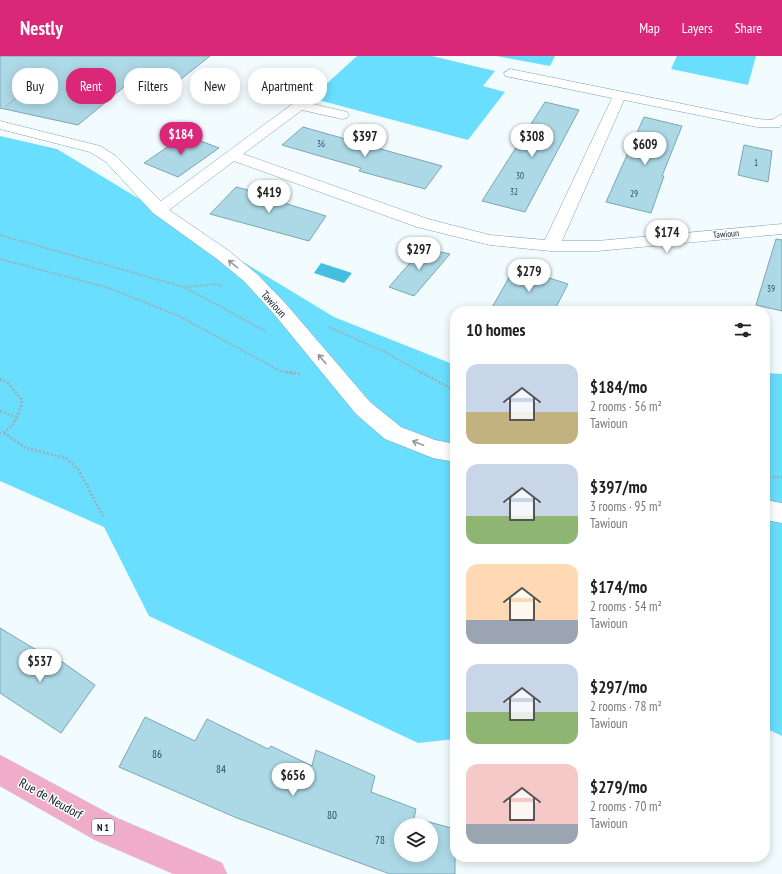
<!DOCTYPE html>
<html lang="en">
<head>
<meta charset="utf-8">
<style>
  body { margin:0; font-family:"PT Sans Narrow",sans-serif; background:#f2f2f2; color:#222; height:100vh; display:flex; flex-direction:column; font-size:15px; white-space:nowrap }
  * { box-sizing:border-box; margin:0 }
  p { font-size:13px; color:#767676 }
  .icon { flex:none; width:22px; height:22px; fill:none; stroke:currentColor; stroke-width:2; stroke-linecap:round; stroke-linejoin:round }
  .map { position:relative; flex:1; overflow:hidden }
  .panel { position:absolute; left:450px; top:250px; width:320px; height:556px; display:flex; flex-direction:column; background:#fff; border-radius:16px; box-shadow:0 2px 10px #0003 }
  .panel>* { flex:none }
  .top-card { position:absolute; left:12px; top:12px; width:378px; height:36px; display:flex; gap:8px }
  .tools { position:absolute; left:394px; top:762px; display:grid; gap:8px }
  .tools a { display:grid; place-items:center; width:44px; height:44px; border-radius:50%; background:#fff; box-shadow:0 2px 10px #0003; font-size:20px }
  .price { position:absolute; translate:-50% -34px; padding:0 9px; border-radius:14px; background:#fff; color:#222; font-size:13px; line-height:26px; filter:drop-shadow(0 1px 2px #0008) }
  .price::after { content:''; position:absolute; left:50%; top:24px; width:12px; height:9px; margin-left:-6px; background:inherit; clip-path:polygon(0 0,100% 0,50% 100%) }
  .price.selected { background:#db2777; color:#fff }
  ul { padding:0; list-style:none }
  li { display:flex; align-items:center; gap:12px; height:100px; padding:0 16px }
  li span { display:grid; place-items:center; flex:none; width:112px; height:80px; border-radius:12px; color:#555 }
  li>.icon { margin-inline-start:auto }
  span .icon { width:48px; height:48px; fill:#fffc; stroke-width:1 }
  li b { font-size:17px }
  h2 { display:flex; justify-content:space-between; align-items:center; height:48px; padding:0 16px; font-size:17px }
  .pill { padding:0 14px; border-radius:16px; background:#fff; box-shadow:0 2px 10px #0003; font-size:14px; line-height:36px }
  .pill.selected { background:#db2777; color:#fff }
  header { display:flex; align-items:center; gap:24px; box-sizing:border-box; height:56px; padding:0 20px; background:#db2777; color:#fff }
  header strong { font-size:19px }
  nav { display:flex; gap:22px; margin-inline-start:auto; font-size:14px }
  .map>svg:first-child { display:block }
</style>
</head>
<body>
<header>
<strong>Nestly</strong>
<nav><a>Map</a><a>Layers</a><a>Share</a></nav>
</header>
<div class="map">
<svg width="782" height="818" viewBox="0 0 782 818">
  <rect width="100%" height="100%" fill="#f2fbfe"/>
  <g fill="#6adeff">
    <polygon points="357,0 432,0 495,15 483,30 505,36 468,84 311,42"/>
    <polygon points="496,0 555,0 550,10"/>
    <polygon points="677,0 756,0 748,29 671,13"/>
    <polygon points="0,80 57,93 334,261 455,309 455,683 418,687 149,560 104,471 0,425"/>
    <polygon points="765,317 782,318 782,680 765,672"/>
  </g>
  <polygon fill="#45bfe0" points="321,207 352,217 344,227 314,217"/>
  <g fill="#add9e7" stroke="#7ca6b4" fill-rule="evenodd">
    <polygon points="0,0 210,0 166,35 130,26 78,69 0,52"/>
    <polygon points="545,46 579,54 525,156 482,145"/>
    <polygon points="644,61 682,70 662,120 664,120 651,157 606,146"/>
    <polygon points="303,71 395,97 442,110 425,133 359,115 361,112 282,89"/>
    <polygon points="185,79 219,92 178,121 144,107"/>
    <polygon points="744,89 772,95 768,126 738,119"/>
    <polygon points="236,131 284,143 281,146 326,160 309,185 210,158"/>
    <polygon points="776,183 782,184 782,255 756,249"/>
    <polygon points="423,192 450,198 414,240 389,231"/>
    <polygon points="515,211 568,228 554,255 490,255"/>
    <polygon points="0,572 33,592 61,605 95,629 61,677 0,637"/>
    <path d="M145 661 195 685 207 663 268 693 271 690 312 710 316 694 375 720 371 736 416 753 414 762 455 773V818H390L237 762 119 711ZM401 769H431V799H401Z"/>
  </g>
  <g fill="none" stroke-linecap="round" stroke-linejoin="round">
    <g stroke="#79a3b0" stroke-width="1">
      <g id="minor">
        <polygon points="510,13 757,63 772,64 782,58 782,69 780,71 757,71 624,44 562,185 597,185 782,168 782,178 597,195 551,195 490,189 417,171 234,105 169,154 229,195 257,218 286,248 370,346 401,371 435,384 455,388 455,406 433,402 385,383 356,358 274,258 245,226 217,203 153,157 106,106 90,96 0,73 0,65 100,90 116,100 161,145 295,46 300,45 347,56 349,59 347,62 342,63 302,54 243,98 428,163 490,179 545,184 612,42 505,20 504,17"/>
        <polygon points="765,444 782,447 782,467 765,464"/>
      </g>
    </g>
    <g stroke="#d3d6d7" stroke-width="1">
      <polygon id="major" points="0,699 117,762 222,807 227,818 174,818 95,784 0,730"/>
    </g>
    <polyline stroke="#a0acb0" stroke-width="1.5" stroke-dasharray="1.5 1.5" stroke-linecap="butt" points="6,50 20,39"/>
    <g stroke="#a0acb0" stroke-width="2" stroke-dasharray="1.5 1.5" stroke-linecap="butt">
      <polyline points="0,179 184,231 265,275"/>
      <polyline points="0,203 109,232 179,260 280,315 293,317"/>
      <polyline points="185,231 217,228 223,231"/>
      <polyline points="329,271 385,296 422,317"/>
    </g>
    <g stroke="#a0acb0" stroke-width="2.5" stroke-dasharray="2 2" stroke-linecap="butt">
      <polyline points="286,316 302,318"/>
      <polyline points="421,316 455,335"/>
      <path d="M0 323 8 327 22 344C19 358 15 373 0 377"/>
      <polyline points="0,355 18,362"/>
      <polyline points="4,377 26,392 66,402 78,413 103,460"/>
      <polyline points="765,421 782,421"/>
    </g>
    <use href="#minor" fill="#fff" fill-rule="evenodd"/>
    <use href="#major" fill="#efadc9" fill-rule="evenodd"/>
  </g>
  <defs><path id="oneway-shaft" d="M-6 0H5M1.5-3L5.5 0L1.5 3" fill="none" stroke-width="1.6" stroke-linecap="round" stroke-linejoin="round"/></defs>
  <g stroke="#91999b">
    <use href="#oneway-shaft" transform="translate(233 208) rotate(-141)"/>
    <use href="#oneway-shaft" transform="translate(322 303) rotate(-130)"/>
    <use href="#oneway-shaft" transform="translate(418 387) rotate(-159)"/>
  </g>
  <g text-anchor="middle" stroke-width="3" stroke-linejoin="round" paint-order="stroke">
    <g font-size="9" fill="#344b52">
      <text x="321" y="91">36</text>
      <text x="756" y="110">1</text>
      <text x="520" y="123">30</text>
      <text x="514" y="139">32</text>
      <text x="634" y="141">29</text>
      <text x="771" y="236">39</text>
    </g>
    <g font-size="9" fill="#0b1c21" stroke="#fff">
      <text transform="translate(726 178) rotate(-5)" y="3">Tawioun</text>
    </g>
    <rect fill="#fff" stroke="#546064" stroke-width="1" x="92" y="763" width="22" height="16" rx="3"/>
    <g font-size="10" font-weight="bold" fill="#0b1c21">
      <text x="103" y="775">N 1</text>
    </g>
    <g font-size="11" fill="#0b1c21" stroke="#fff">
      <text transform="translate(274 248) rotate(48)" y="4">Tawioun</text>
    </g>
    <g font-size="11" fill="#344b52">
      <text x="157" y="702">86</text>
      <text x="221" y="717">84</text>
      <text x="332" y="763">80</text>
      <text x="380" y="788">78</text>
    </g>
    <g font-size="13" fill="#0b1c21" stroke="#fff">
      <text transform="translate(51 742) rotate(29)" y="5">Rue de Neudorf</text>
    </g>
  </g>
</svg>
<div class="tools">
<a><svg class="icon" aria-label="layers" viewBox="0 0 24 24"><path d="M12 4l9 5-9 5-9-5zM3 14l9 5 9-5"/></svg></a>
</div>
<b class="price selected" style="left:181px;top:100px">$184</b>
<b class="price" style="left:365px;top:102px">$397</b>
<b class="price" style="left:532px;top:102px">$308</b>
<b class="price" style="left:645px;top:110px">$609</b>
<b class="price" style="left:269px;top:158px">$419</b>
<b class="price" style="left:667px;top:198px">$174</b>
<b class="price" style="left:419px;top:215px">$297</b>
<b class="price" style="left:529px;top:237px">$279</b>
<b class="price" style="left:40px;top:627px">$537</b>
<b class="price" style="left:293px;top:741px">$656</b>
<div class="top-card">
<a class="pill">Buy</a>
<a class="pill selected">Rent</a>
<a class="pill">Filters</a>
<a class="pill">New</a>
<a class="pill">Apartment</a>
</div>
<section class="panel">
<h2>10 homes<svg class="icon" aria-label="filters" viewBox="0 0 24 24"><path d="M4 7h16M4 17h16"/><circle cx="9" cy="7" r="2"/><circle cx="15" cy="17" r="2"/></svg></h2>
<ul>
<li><span style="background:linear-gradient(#c9d6e8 60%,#c2b280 0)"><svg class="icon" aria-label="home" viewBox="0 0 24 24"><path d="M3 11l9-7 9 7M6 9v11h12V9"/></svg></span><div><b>$184/mo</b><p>2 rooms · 56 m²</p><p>Tawioun</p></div></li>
<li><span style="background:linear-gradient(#c9d6e8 65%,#8fb573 0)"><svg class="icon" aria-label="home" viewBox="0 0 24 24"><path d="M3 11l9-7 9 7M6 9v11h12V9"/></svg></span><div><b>$397/mo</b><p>3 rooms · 95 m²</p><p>Tawioun</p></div></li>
<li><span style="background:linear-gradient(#ffd9b3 70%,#9aa5b1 0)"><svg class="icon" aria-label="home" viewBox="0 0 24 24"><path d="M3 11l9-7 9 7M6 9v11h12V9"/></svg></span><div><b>$174/mo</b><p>2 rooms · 54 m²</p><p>Tawioun</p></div></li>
<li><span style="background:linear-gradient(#c9d6e8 60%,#8fb573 0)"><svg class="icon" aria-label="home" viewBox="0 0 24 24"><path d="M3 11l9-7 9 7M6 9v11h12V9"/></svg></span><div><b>$297/mo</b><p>2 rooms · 78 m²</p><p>Tawioun</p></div></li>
<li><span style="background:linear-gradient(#f6c9c9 75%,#9aa5b1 0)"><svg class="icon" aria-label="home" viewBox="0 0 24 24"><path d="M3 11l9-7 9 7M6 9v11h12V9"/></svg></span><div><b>$279/mo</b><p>2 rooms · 70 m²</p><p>Tawioun</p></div></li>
</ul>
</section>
</div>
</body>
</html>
